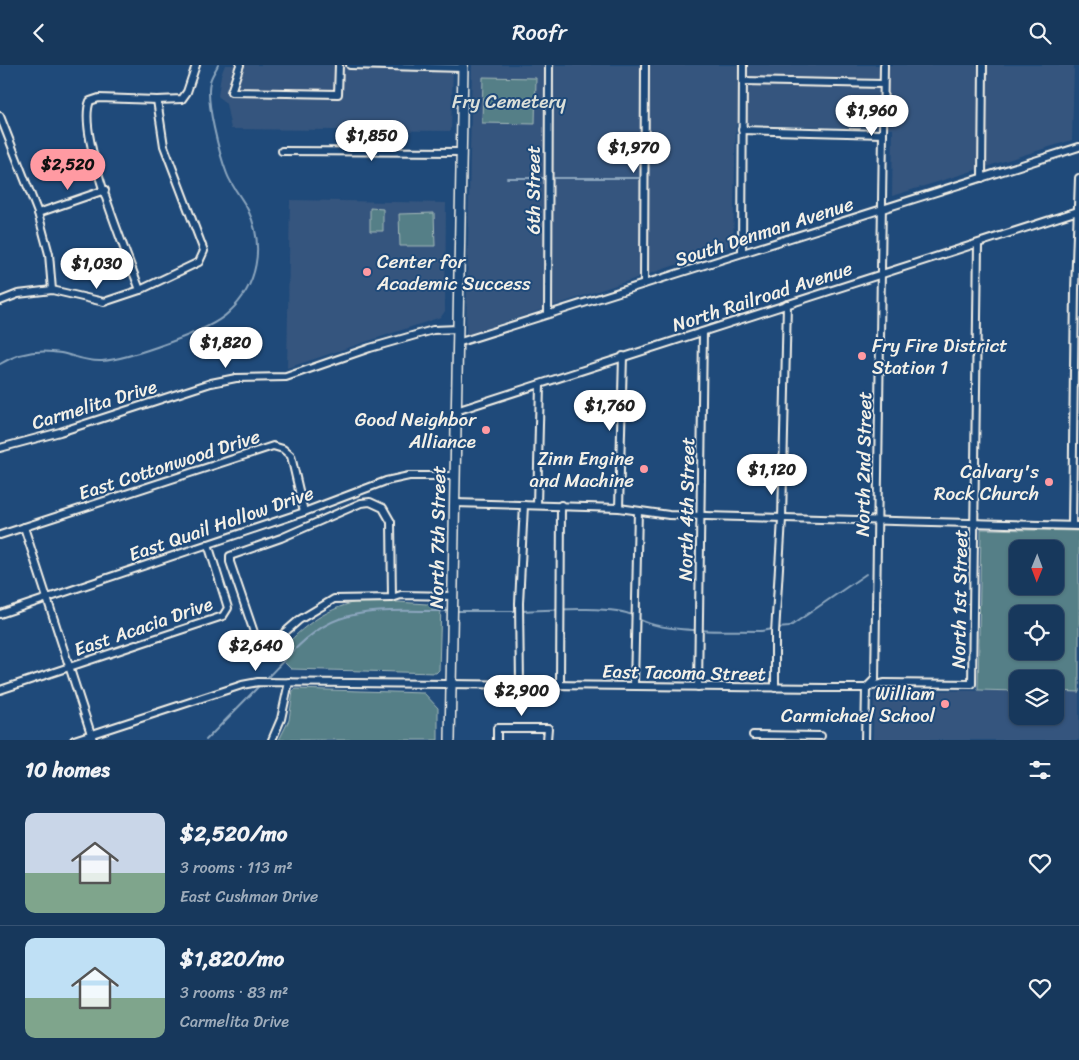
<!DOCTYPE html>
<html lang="en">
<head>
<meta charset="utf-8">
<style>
  body { margin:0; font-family:Sriracha,sans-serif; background:#203f62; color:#f1f3f6; height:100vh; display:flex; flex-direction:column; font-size:19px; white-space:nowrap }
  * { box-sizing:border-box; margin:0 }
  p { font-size:16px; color:#9eacbb }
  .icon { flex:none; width:28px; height:28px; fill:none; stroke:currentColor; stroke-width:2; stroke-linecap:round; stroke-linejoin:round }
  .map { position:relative; height:675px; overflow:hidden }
  .sheet { display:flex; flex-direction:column; background:#17385c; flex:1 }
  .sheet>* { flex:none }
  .needle { width:32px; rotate:181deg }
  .buttons { position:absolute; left:1009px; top:475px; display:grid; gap:10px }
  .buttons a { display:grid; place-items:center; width:55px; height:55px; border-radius:10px; background:#17385c; box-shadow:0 1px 4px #0004,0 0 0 1px #365272; font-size:25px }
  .price { position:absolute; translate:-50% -42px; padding:0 11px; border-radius:18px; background:#fff; color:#222; font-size:16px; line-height:32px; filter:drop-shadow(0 1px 2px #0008) }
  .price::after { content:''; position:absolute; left:50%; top:30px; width:15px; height:11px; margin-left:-8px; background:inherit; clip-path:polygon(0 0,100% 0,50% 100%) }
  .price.on { background:#ff9aa2; color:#111 }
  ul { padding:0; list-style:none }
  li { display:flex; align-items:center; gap:15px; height:125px; padding:0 25px }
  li+li { border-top:1px solid #365272 }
  li span { display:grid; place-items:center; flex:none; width:140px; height:100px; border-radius:10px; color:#555 }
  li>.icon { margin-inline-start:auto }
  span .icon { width:60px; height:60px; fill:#fffc; stroke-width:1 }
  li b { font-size:21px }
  h2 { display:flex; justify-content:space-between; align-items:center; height:60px; padding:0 25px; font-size:21px }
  header { display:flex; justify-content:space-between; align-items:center; height:65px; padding:0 25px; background:#17385c; font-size:22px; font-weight:600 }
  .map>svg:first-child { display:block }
</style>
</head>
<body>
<header><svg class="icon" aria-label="back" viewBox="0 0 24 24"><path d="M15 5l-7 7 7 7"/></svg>Roofr<svg class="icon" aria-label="search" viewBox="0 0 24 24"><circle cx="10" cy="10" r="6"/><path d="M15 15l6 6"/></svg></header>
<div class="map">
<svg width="1079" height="675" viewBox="0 0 1079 675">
  <rect width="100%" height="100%" fill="#1f4a7a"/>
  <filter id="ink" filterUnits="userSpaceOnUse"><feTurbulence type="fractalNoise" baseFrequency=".02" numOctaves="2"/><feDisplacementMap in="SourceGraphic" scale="10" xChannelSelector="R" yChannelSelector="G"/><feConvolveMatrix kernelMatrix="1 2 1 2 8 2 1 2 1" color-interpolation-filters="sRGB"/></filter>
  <g filter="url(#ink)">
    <g fill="#35557e">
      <polygon points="225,0 453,0 451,66 231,64 226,39 218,31 221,10"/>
      <polygon points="472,0 1074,0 1072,75 892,131 893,64 736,59 733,181 466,270"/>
      <polygon points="290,135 446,138 445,246 441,252 287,303"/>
      <polygon points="874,625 1017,626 1018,651 1055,651 1055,626 1079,627 1079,675 873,675"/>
    </g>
    <g fill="#547f87" stroke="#a4b8b8" fill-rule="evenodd">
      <polygon points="483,12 536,13 535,59 482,58"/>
      <polygon points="370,143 383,144 383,166 370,166"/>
      <polygon points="434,148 435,181 400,181 399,149"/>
      <path d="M981 464 1079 466V627L1055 626V614H1018L1017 626 978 625ZM1018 484H1055V521H1018ZM1018 549H1055V586H1018Z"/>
      <path d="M356 537H398L441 540 439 605 436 608 291 604 278 591C296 565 325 544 356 537Z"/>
      <polygon points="296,624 424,628 438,643 438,675 279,675 289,655 293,626"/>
    </g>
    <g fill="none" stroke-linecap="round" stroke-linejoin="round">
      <g stroke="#8ca6be" stroke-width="2">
        <polyline points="507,113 642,113"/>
        <path d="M0 299C19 287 38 284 61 288 75 291 87 297 102 296 128 294 210 266 228 248 258 221 265 181 248 145 242 133 232 122 227 109 220 91 205 35 210 17 211 11 216 5 218 0"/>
        <polyline points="454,546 517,546"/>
        <path d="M522 546C545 545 617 540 633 551"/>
        <path d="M637 553C662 569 729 565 761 566L773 564"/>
        <polyline points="778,563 789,562 866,509"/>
        <path d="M265 615C286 594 310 564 339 554 372 542 414 547 450 546"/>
        <polyline points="206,675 260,620"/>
      </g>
      <g stroke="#f4f1e8" stroke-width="10">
        <g id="street">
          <polyline points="240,0 231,27 338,29 339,0"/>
          <polyline points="350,0 463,3"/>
          <polyline points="743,16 883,19"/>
          <polyline points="0,51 38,148 49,189 52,225"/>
          <polyline points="742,65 883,69"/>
          <polyline points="282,86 461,87"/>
          <polyline points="982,113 983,0"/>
          <polyline points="38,148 105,125"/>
          <polyline points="742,188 743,0"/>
          <polyline points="644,219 645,0"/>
          <path d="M140 225C126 187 76 69 90 36L99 33 157 35 182 34 187 27 196 0"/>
          <polyline points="0,236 18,229 52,225 104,237 140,225 199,197 204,186 164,81 157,35"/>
          <polyline points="548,249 549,0"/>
          <polyline points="457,278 1079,82"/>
          <polyline points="456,346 1078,146"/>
          <polyline points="0,383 60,367 211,318 236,313 286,312 370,283 433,265 458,264"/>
          <polyline points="455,438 619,443 669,450 1079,461"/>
          <polyline points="537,440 540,320"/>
          <polyline points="619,443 623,291"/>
          <polyline points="1072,460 1075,225 1079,113"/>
          <polyline points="24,462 93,675"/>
          <polyline points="0,470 273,381 283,384 291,391 304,447"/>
          <polyline points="392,533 391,457 383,443 370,437 361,438 281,473 230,491 230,497 258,579 269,581 299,555 334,534 392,533 401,530 452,531"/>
          <polyline points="0,549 304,447 386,416 409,411 455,411"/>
          <polyline points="520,620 519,538 524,440"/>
          <polyline points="560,620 561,440"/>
          <polyline points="634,620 638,446"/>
          <polyline points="698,622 703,267"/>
          <polyline points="775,623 775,568 782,454 787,239"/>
          <polyline points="0,625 223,551 228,543 208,479"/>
          <polyline points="753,670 821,671"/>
          <polyline points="74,675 242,620 258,617 825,623 866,623 884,618 972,619 978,179"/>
          <polyline points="272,675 281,654 289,617"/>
          <polyline points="497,675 497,663 548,663 547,675"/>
          <polyline points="865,675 866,623 875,614 884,0"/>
        </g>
      </g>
      <g stroke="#f4f1e8" stroke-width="12">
        <polyline id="secondary" points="450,675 463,0"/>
      </g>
      <use href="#street" stroke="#1f4a7a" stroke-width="6"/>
      <use href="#secondary" stroke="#1f4a7a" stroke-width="9"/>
    </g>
  </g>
  <g fill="#ff9aa2" stroke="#1f4a7a" stroke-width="2">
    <circle cx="367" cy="207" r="5"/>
    <circle cx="862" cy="291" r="5"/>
    <circle cx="486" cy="365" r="5"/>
    <circle cx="644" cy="404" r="5"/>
    <circle cx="1049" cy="417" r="5"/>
    <circle cx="945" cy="639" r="5"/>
  </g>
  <g text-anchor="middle" stroke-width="4" stroke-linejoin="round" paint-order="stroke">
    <g font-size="19" fill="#dce0d9" stroke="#1f4a7a">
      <text x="509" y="43">Fry Cemetery</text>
    </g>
    <g font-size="19" fill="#f4f1e8" stroke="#1f4a7a">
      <text transform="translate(533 125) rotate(-90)" y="7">6th Street</text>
      <text transform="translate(764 166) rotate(-18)" y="7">South Denman Avenue</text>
      <text transform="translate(762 231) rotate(-18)" y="7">North Railroad Avenue</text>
      <text transform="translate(94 339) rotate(-17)" y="7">Carmelita Drive</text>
      <text transform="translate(169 399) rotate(-18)" y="7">East Cottonwood Drive</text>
      <text transform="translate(863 399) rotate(-89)" y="7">North 2nd Street</text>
      <text transform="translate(686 444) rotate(-89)" y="7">North 4th Street</text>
      <text transform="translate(221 458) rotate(-19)" y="7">East Quail Hollow Drive</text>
      <text transform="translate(437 472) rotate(-89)" y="7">North 7th Street</text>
      <text transform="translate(959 534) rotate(-89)" y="7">North 1st Street</text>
      <text transform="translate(143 561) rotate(-19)" y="7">East Acacia Drive</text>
      <text transform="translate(684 607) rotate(1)" y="7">East Tacoma Street</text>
    </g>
    <g font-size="19" fill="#f4f1e8" stroke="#1f4a7a" text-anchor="end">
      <text x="377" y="203" text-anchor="start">Center for<tspan x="377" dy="22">Academic Success</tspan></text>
      <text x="872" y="287" text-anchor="start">Fry Fire District<tspan x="872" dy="22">Station 1</tspan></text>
      <text x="476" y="361">Good Neighbor<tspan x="476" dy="22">Alliance</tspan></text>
      <text x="634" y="400">Zinn Engine<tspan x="634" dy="22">and Machine</tspan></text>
      <text x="1039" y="413">Calvary's<tspan x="1039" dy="22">Rock Church</tspan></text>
      <text x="935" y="635">William<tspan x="935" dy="22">Carmichael School</tspan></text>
    </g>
  </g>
</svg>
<div class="buttons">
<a><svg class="needle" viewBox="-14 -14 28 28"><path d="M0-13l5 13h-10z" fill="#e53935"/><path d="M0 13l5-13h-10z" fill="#9eacbb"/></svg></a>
<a><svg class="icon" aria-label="locate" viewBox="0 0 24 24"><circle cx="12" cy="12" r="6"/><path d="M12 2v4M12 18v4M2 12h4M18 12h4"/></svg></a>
<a><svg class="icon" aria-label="layers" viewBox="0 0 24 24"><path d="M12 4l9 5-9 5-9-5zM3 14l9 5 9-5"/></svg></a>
</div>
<b class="price" style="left:872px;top:72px">$1,960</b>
<b class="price" style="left:372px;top:97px">$1,850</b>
<b class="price" style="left:634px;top:109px">$1,970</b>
<b class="price on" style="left:68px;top:126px">$2,520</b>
<b class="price" style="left:97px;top:225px">$1,030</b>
<b class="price" style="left:226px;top:304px">$1,820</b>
<b class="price" style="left:610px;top:367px">$1,760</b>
<b class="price" style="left:772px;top:431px">$1,120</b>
<b class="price" style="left:256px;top:607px">$2,640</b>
<b class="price" style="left:522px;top:652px">$2,900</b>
</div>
<section class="sheet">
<h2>10 homes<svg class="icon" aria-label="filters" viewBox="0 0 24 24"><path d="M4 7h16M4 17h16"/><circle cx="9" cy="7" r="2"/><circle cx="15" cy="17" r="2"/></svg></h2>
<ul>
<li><span style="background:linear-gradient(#c9d6e8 60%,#7fa58c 0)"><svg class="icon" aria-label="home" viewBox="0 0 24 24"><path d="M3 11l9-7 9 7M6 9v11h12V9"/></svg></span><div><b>$2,520/mo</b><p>3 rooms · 113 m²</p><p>East Cushman Drive</p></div><svg class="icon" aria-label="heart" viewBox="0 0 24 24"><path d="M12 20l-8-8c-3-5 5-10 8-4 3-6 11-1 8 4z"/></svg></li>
<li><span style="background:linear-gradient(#bfe0f5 60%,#7fa58c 0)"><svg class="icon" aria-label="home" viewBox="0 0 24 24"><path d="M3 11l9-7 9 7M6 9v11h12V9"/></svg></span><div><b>$1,820/mo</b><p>3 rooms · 83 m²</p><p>Carmelita Drive</p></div><svg class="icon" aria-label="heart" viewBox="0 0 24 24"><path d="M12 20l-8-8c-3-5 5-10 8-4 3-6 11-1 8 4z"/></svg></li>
</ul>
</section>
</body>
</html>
